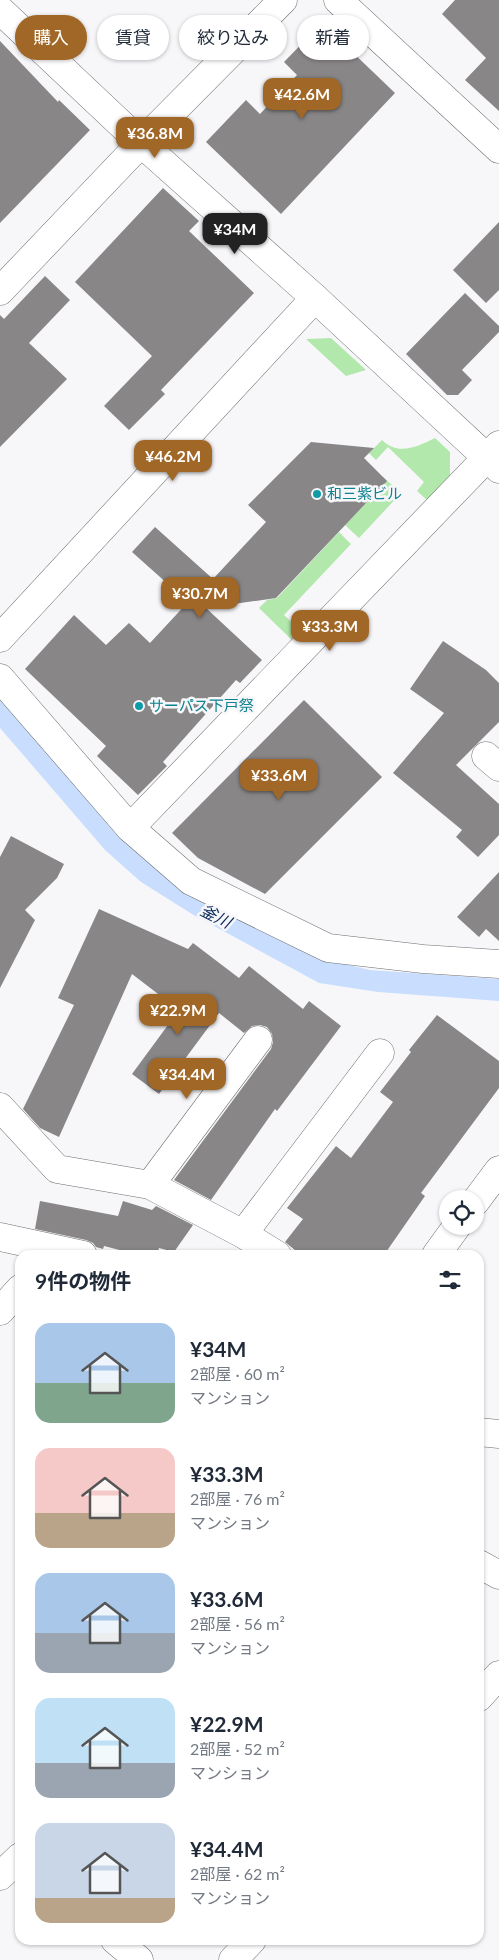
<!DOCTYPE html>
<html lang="ja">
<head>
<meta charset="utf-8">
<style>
  body { margin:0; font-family:Lato,"Noto Sans JP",sans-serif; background:#f6f6f7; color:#1f2937; height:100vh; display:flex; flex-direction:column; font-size:19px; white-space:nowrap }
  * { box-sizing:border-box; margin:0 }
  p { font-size:16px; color:#747a83 }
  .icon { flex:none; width:28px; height:28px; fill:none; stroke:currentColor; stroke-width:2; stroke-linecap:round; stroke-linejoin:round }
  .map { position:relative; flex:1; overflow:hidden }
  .side { position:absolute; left:15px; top:1250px; width:469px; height:695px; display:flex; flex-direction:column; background:#fff; border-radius:15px; box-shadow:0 1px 4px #0004 }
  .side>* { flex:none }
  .hud { position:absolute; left:15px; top:15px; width:470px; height:45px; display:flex; gap:10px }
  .tools { position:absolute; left:439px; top:1190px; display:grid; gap:10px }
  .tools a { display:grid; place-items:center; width:45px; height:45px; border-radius:50%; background:#fff; box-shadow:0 1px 4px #0004; font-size:25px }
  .price { position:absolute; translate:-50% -42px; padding:0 11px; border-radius:10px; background:#a16726; color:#fff; font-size:16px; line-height:32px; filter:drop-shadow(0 1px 2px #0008) }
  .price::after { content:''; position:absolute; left:50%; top:30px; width:15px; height:11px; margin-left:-8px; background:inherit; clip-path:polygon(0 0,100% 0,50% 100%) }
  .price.on { background:#222; color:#fff }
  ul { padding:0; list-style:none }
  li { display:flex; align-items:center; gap:15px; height:125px; padding:0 20px }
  li span { display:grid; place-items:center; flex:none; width:140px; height:100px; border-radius:15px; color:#555 }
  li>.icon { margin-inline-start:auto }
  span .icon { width:60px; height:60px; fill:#fffc; stroke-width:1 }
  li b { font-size:21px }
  h2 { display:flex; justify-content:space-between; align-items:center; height:60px; padding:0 20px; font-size:21px }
  .tag { padding:0 18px; border-radius:22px; background:#fff; box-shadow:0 1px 4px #0004; font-size:18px; line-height:45px }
  .tag.on { background:#a16726; color:#fff }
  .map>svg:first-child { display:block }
</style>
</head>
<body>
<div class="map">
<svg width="499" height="1960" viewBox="0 0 499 1960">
  <rect width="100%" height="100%" fill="#f7f7fa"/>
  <g fill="#b2e8ab">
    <polygon points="331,338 366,370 346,376 306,339"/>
    <path d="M435 438 450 452V476L427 500 417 491 424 482 388 447 376 460 369 453 382 440C398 456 417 447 435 438Z"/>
    <polygon points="383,477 401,493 359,538 345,525 382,487"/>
    <polygon points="339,532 351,544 284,615 303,633 294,642 259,608 267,600 277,598"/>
  </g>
  <polygon fill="#c9deff" points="0,697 116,834 183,889 324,959 370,970 499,979 499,1001 378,992 319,983 192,914 141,882 105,850 0,728"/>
  <g fill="#898687">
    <polygon points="455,0 499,0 499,111 465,80 486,58 442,14"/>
    <polygon points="322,23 395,93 281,214 206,142 246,100 260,114 297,75 284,62"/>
    <polygon points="0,41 58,102 59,100 90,130 0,223"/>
    <polygon points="163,188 199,221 189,231 254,293 161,390 165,394 129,430 104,406 152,356 75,282"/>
    <polygon points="499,222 499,290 486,303 453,270"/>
    <polygon points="45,276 70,300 29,343 67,379 0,447 0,315 4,319"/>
    <polygon points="465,293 499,326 499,332 462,370 472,380 458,395 447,395 406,354"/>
    <polygon points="311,442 374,448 364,458 387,481 276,598 206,608 262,660 240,683 236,680 163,762 167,766 138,795 97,756 106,746 25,669 74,615 106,645 129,623 150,643 188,602 132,552 155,527 213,579 266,522 248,505"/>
    <polygon points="443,641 486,670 499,683 499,722 456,765 499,804 499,835 478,857 456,837 462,830 393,773 444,713 410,689"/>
    <polygon points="304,700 382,777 265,894 198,858 172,833"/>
    <polygon points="11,836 64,864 57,878 25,910 35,920 0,988 0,857"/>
    <polygon points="499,872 499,941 486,929 479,937 457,917"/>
    <polygon points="99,909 188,949 193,943 239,978 249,966 303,1009 309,1001 341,1026 277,1111 275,1109 211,1200 174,1180 271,1049 273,1042 272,1034 267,1027 260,1025 252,1026 244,1033 219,1013 159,1094 132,1074 179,1010 132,974 59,1137 40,1128 23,1109 74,1005 58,998"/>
    <polygon points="437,1015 499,1061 499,1088 421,1193 425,1196 384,1255 301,1255 285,1242 303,1219 287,1208 336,1146 351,1158 393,1102 380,1092 411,1052 409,1050"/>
    <polygon points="40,1201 118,1216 123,1201 152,1210 156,1206 193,1225 174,1252 159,1248 157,1255 139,1255 104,1246 103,1249 96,1247 93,1243 86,1240 35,1229"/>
  </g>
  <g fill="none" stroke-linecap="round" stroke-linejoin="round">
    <g stroke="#6d6e70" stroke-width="29">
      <g id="minor">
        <polyline points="338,0 499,149"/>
        <polyline points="0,10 141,143 315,298 499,469"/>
        <polyline points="0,291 141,143 283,0"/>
        <polyline points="0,638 315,298"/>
        <polyline points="0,678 130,828 191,881 328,948 423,959 499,964"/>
        <polyline points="486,756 499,767"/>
        <polyline points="130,828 499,445"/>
        <polyline points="0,1107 57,1169 150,1185 243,1234 277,1255"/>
        <polyline points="150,1185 258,1040"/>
        <polyline points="475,1202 499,1170"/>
        <polyline points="243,1234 380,1053"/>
        <polyline points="0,1237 83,1255"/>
        <polyline points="436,1255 457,1226"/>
        <polyline points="0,1311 20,1289"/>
        <polyline points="479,1432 499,1434"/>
        <polyline points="479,1564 499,1575"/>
        <polyline points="479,1697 499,1675"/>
        <polyline points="0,1876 20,1857"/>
        <polyline points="115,1940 139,1960"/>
        <polyline points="233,1960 252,1940"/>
      </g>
    </g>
    <use href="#minor" stroke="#fff" stroke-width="28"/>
  </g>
  <g fill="#0f9aa8" stroke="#f7f7fa" stroke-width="2">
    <circle cx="317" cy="494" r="5"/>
    <circle cx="139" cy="706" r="5"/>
  </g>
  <g text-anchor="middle" stroke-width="5" stroke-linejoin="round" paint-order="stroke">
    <g font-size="15" fill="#0d838f" stroke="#f7f7fa" text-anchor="start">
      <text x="327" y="499">和三紫ビル</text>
      <text x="149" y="711">サーパス下戸祭</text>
    </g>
    <g font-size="16" font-style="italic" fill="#082958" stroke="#f7f7fa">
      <text transform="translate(216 916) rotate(27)" y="6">釜川</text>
    </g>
  </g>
</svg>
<div class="tools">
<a><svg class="icon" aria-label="locate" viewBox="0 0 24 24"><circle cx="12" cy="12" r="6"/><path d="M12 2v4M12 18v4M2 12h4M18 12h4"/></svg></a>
</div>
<b class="price" style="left:302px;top:120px">¥42.6M</b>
<b class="price" style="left:155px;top:159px">¥36.8M</b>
<b class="price on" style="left:235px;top:255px">¥34M</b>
<b class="price" style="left:173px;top:482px">¥46.2M</b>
<b class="price" style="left:200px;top:619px">¥30.7M</b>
<b class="price" style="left:330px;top:652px">¥33.3M</b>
<b class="price" style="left:279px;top:801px">¥33.6M</b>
<b class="price" style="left:178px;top:1036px">¥22.9M</b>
<b class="price" style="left:187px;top:1100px">¥34.4M</b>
<div class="hud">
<a class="tag on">購入</a>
<a class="tag">賃貸</a>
<a class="tag">絞り込み</a>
<a class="tag">新着</a>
</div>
<section class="side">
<h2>9件の物件<svg class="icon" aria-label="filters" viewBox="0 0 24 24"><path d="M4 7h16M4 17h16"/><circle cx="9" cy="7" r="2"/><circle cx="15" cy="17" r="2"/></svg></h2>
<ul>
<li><span style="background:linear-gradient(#a9c7e8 60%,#7fa58c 0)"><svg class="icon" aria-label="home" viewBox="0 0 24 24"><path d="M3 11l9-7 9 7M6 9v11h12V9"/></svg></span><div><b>¥34M</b><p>2部屋 · 60 m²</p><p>マンション</p></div></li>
<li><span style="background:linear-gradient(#f6c9c9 65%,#b9a48a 0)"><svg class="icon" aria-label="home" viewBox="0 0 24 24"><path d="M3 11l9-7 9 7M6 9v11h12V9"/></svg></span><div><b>¥33.3M</b><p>2部屋 · 76 m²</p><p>マンション</p></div></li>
<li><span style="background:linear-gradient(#a9c7e8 60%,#9aa5b1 0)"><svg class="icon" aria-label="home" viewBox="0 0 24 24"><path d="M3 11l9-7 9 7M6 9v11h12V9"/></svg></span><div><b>¥33.6M</b><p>2部屋 · 56 m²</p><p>マンション</p></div></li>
<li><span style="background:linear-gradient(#bfe0f5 65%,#9aa5b1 0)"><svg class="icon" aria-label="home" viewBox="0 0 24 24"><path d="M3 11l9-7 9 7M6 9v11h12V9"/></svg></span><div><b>¥22.9M</b><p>2部屋 · 52 m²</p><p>マンション</p></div></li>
<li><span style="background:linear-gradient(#c9d6e8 75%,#b9a48a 0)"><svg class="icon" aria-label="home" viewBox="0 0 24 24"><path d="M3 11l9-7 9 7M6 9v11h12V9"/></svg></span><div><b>¥34.4M</b><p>2部屋 · 62 m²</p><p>マンション</p></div></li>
</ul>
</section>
</div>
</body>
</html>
